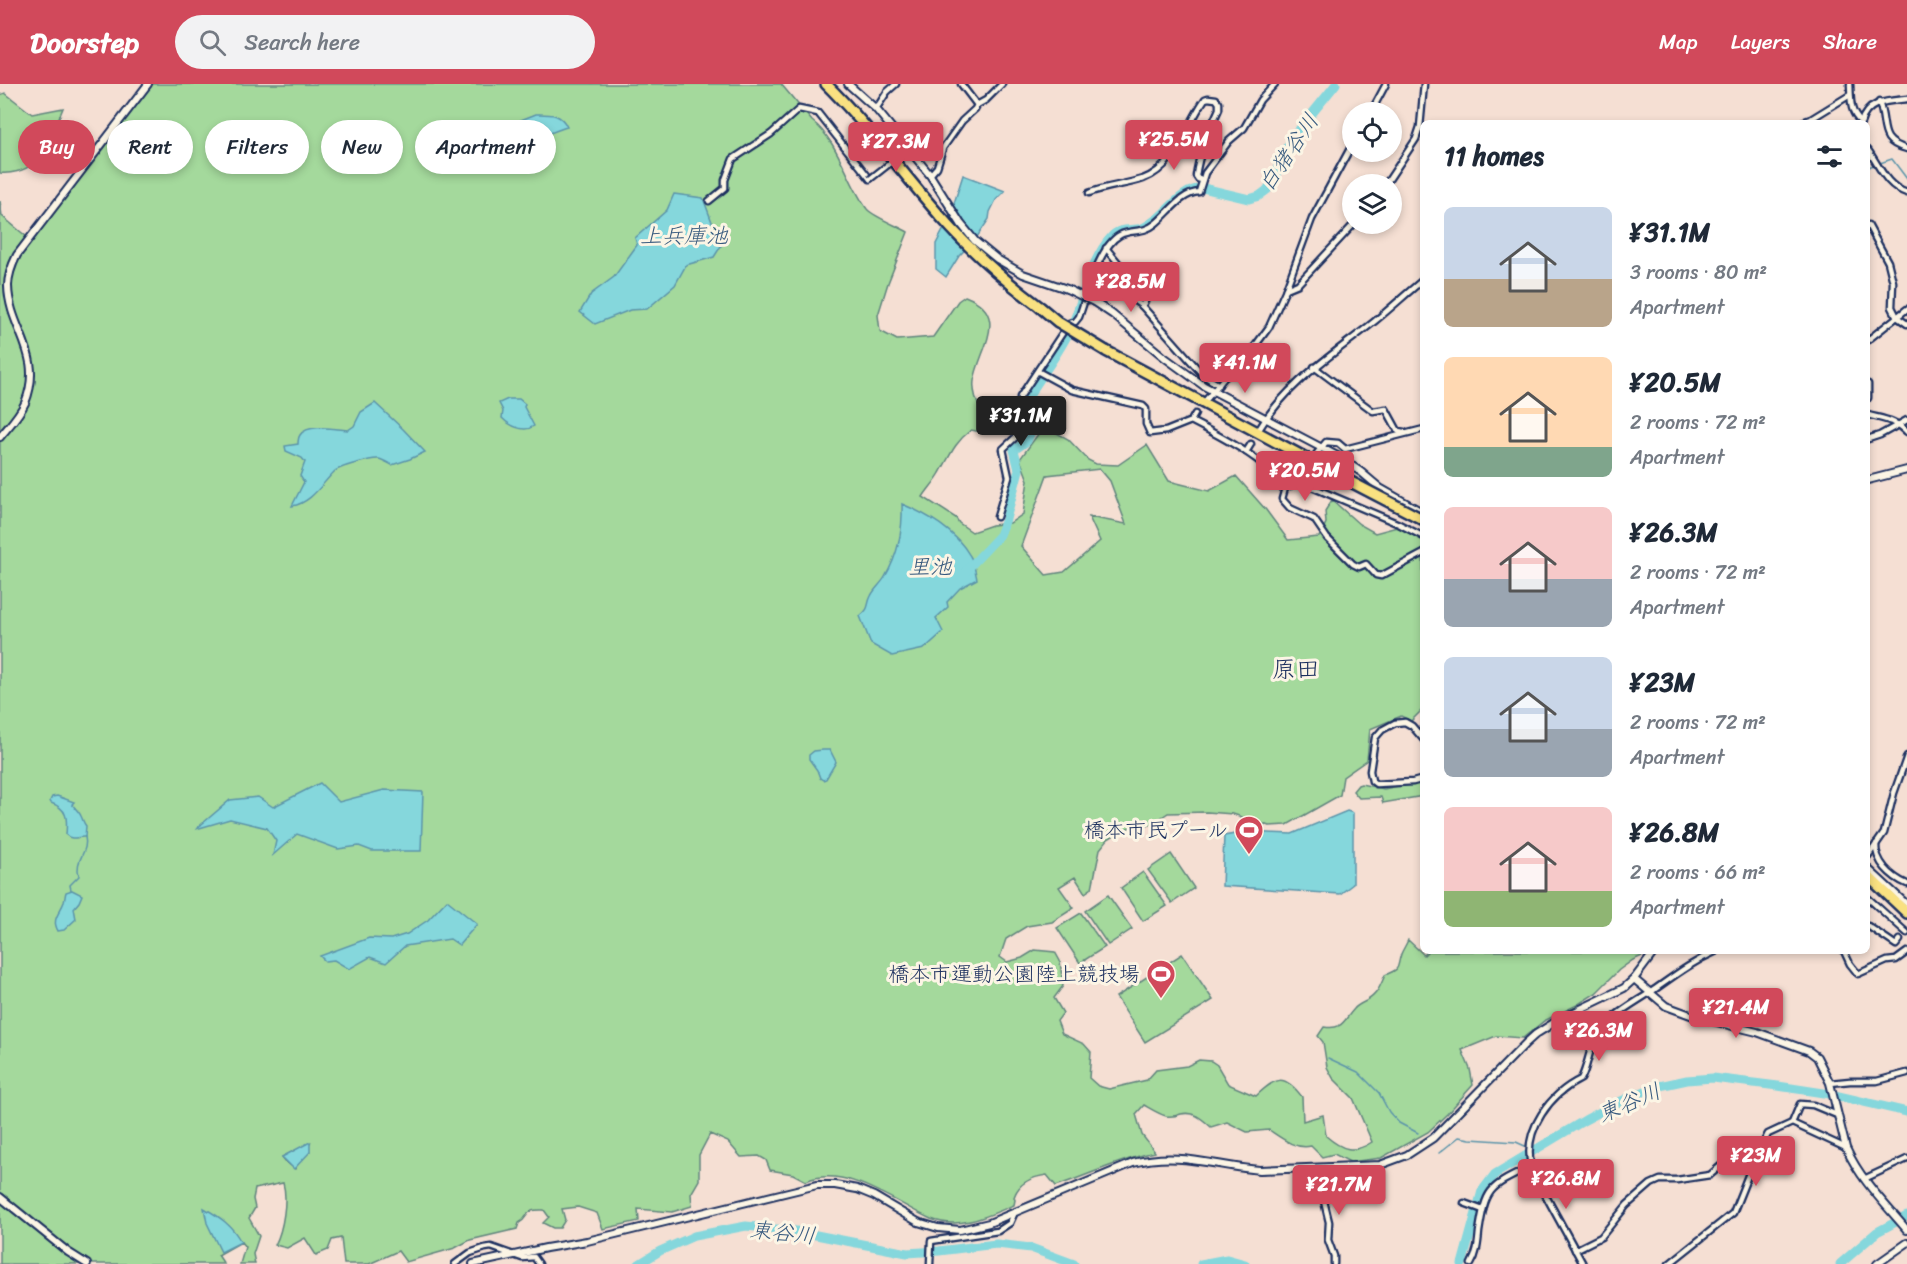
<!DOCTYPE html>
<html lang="en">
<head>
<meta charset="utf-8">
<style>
  body { margin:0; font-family:Sriracha,"Klee One",sans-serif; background:#f2f2f3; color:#1f2937; height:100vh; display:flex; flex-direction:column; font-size:22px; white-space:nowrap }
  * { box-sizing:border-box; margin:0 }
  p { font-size:20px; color:#747a83 }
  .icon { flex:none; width:33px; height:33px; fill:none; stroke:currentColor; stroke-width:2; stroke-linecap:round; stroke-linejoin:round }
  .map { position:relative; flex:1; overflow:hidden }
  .sheet { position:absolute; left:1420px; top:36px; width:450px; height:834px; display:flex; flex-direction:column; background:#fff; border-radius:9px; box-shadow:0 3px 9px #0003 }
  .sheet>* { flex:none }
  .hud { position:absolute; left:18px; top:36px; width:570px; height:54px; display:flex; gap:12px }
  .tools { position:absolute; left:1342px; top:18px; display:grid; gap:12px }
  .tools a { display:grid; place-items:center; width:60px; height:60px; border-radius:50%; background:#fff; box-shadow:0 3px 9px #0003; font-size:30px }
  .price { position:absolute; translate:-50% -51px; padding:0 14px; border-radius:6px; background:#d1495b; color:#fff; font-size:20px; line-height:39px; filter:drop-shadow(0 2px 3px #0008) }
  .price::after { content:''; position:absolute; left:50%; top:36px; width:18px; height:14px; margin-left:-9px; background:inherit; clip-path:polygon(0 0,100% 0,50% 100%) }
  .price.on { background:#222; color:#fff }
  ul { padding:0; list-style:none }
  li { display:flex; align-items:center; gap:18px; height:150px; padding:0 24px }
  li span { display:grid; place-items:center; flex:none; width:168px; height:120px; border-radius:9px; color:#555 }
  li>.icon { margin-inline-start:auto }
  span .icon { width:72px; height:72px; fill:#fffc; stroke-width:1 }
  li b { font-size:26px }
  h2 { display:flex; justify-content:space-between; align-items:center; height:72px; padding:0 24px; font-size:26px }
  .pill { padding:0 21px; border-radius:27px; background:#fff; box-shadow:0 3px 9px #0003; font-size:21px; line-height:54px }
  .pill.on { background:#d1495b; color:#fff }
  header { display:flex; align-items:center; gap:36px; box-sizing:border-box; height:84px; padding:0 30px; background:#d1495b; color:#fff }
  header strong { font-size:28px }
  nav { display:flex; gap:33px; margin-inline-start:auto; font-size:21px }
  .search { width:420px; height:54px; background:#f2f2f3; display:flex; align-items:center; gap:15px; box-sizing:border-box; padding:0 21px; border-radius:33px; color:#747a83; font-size:22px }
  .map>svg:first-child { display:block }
</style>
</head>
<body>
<header>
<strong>Doorstep</strong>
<div class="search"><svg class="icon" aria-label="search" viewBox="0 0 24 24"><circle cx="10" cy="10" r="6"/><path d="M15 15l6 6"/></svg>Search here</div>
<nav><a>Map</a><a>Layers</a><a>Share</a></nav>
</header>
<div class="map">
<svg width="1907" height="1180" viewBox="0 0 1907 1180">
  <rect width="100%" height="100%" fill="#f5dfd3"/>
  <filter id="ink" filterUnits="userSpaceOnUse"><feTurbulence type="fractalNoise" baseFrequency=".0167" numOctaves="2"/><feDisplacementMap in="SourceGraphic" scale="12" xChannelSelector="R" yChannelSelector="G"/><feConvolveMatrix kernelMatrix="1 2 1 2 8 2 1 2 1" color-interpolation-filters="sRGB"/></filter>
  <g filter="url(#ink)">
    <g fill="#a4d99c" stroke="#60847d" stroke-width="1.5" fill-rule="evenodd">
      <path d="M147 0H781L812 37C838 56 848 100 867 125 874 133 898 142 908 148L888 199 878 231 880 247 897 256 933 253 958 217 965 212C1012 230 979 265 974 297 972 311 981 326 985 338L981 348 971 346C954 359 950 372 940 389 935 398 928 405 923 413L956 434 959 439 972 448 992 441 1010 439 1023 430 1028 396 1020 375 1044 342 1068 355 1088 376 1096 380 1118 381 1147 361 1169 397 1209 407 1236 392 1266 426 1288 456 1319 453 1326 439 1325 427 1332 416 1359 440 1375 449 1397 443 1423 456V625L1411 637 1401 632 1370 645 1367 676 1343 693 1340 711 1287 741 1269 742 1233 730 1207 728 1168 729 1150 741H1138L1122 746 1108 755 1100 765 1092 804 1085 809 1075 793 1059 803 1074 824 1052 838 1027 842 1006 855 1000 873 1007 878 1022 874 1035 866 1055 868 1060 877 1063 902 1054 914 1063 929 1057 937 1062 950 1084 960 1091 968 1089 994 1098 1002 1109 1005 1147 996 1156 986 1187 982 1199 976 1211 977 1217 981 1228 1000 1256 1012C1276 993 1284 989 1302 1013L1303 1037 1323 1031 1326 1052C1342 1066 1354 1070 1372 1058L1353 1014 1333 994 1327 983 1323 958 1318 952 1324 943C1343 946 1343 937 1354 925 1356 922 1362 919 1366 917 1377 911 1380 903 1385 891 1402 884 1396 885 1401 870 1403 865 1406 861 1408 856L1424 871 1428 867H1651L1649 869 1633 876 1619 886 1596 909 1577 921 1544 937 1523 954 1496 952 1462 966 1470 985 1473 1001 1447 1030 1428 1048 1381 1074 1350 1078 1334 1070 1322 1073 1311 1062C1296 1066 1281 1054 1269 1046L1247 1048 1227 1038 1211 1043C1202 1035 1194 1027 1181 1030 1176 1032 1172 1033 1166 1032 1159 1030 1151 1025 1144 1021L1136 1030 1142 1051 1155 1068C1121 1075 1089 1091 1056 1102L1047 1091C1032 1093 1019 1098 1014 1113L1015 1116 1014 1121C987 1132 961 1146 931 1135 896 1119 846 1080 806 1097L793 1090 770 1086 766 1076 759 1072 741 1073 728 1058 710 1050 699 1071V1096L691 1110 692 1122 672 1128 638 1125 639 1137 603 1145 597 1129 578 1123 562 1125 565 1136 560 1144H553L543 1139 549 1133 544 1126C522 1125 531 1133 519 1139L517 1145 470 1156 455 1164 406 1178 398 1167 369 1180H344L341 1154 332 1156 328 1166 316 1171 305 1154 287 1164 275 1161C283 1146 288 1115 283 1099L255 1105 253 1115 255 1124 249 1134 259 1152 253 1170 255 1180H240L245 1163 241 1158 218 1171 224 1180H0V117L2 132 27 153ZM1100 385 1110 397 1126 440 1089 433 1100 457 1064 488 1046 491 1021 462 1047 391ZM310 1059 295 1085 286 1078 282 1073Z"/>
      <path d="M5 9 32 30 63 24C58 37 42 71 32 80 25 87 10 90 0 89V11Z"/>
      <polygon points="1423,697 1423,712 1383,719 1381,713 1359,714 1353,707 1358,701 1361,700 1384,705"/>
      <polygon points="1171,770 1194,804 1172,819 1148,786"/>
      <polygon points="1143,788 1167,822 1143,837 1121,804"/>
      <polygon points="1108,811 1132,845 1108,861 1085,827"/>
      <polygon points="1081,829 1105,863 1080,879 1057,844"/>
      <polygon points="1182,870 1213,916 1145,958 1116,913"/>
    </g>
    <g fill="#85d7dc" stroke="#5b94aa" stroke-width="1.5">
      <path d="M536 30C550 30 561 29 567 43 550 47 529 63 512 51L510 43 521 36Z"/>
      <polygon points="963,91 1005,107 996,116 990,128 989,135 977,153 959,172 946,193 936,185 936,160 949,135"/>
      <polygon points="674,110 703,114 721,162 714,173 686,181 675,201 647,225 630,226 595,240 580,228 591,210 614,193 637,161 635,154 667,126"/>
      <path d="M508 315H519L525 320 524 323 534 342C524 349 510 342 502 334L503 327 499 319Z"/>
      <path d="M375 319 403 345 425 368 410 375 392 381C388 379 383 376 379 375 373 374 338 383 334 388 321 401 311 419 292 422L304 398 300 392 305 378 302 374 286 367 285 362 298 360C298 357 298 354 300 351 308 339 336 345 348 346L354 342 361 328Z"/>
      <path d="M902 420C928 431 955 446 970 472 974 478 975 487 977 495L960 504 947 518 948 523 936 534 943 548 924 565 892 572 871 560 860 532C871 523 866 522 871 512 874 505 881 500 885 493 898 471 903 445 902 420Z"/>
      <polygon points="823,666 830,666 836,678 826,695 823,696 820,694 817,686 809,675 809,671 814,667"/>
      <polygon points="320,699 339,718 384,706 423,708 421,767 372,767 359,762 338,765 297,750 273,771 276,757 267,744 230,735 196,745 230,716 258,713 273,723"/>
      <path d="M57 712 74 718 72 720C75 724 80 729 81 732 83 736 83 738 86 742L85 753C79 752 72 757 66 751 67 736 69 725 51 719L50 717 52 713Z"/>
      <polygon points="1347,727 1353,729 1353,800 1340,810 1222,802 1224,752 1246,748 1292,750"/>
      <path d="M72 806 82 811 79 818 74 824 76 835 64 846 58 847C51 835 60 829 64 818 65 815 65 811 66 808Z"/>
      <polygon points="447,816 477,840 459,861 450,855 405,862 386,879 370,873 349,885 334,876 325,877 320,872 369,854 391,855 407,850 428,836"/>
      <polygon points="310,1058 310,1068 294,1085 282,1073"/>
      <path d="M204 1124C220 1133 232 1141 241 1158L221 1168 207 1139Z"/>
    </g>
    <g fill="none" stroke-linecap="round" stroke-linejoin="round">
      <g stroke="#5b94aa" stroke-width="1.5">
        <polyline points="1868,83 1892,75 1907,95"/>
        <path d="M71 806 70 801 79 792C74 775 89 769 85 753"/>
        <polyline points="1328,974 1358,988 1379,1009 1389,1028 1399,1039 1418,1049"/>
        <polyline points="1439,1069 1459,1053 1470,1055 1516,1058 1534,1066"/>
      </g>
      <g stroke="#85d7dc" stroke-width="9">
        <path d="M965 488 1000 451 1006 435 1019 386 1014 366 1027 357 1032 346 1025 319C1038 296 1055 275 1067 252 1083 222 1088 177 1112 152 1121 143 1132 147 1142 144 1148 142 1153 137 1158 134 1172 122 1183 105 1203 104L1249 115 1259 112 1267 106 1276 92 1280 73 1298 47 1336 0"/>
        <polyline points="639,1180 660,1167 694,1152 746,1142 796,1147 907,1169 939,1167 996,1160 1031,1164 1074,1180"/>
        <polyline points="1201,1180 1227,1175 1245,1180"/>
        <polyline points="1462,1180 1482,1107 1495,1090 1585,1036 1619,1018 1655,1003 1687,996 1713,994 1778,1002 1830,1010 1907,1028"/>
        <polyline points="1840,1180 1877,1148 1907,1132"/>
      </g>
      <g stroke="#c9bcbc" stroke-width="4.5" stroke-dasharray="4.5 2" stroke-linecap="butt">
        <polyline points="1251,360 1258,347"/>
        <polyline points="1307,390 1313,376"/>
      </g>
      <g stroke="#1b2f5e" stroke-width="9">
        <g id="minor">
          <polyline points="961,0 977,21"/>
          <path d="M1850 0C1851 14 1849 28 1861 38"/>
          <path d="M1879 18C1888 42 1877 57 1907 65"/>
          <polyline points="876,25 887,8 896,0"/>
          <polyline points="1371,28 1386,0"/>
          <polyline points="1800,39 1811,35 1850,11"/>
          <path d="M1861 39C1867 17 1887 17 1907 15"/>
          <path d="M1868 66C1880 83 1886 102 1907 109"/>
          <polyline points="930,91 937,83 943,64 962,37 975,25 977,21 986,16 1002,0"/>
          <polyline points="1386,100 1416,55 1420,43 1424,0"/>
          <path d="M1089 109C1106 102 1125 101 1143 95 1176 83 1186 42 1205 15L1208 14 1216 15 1219 19V25C1209 47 1199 68 1196 92L1198 95 1202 96"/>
          <polyline points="709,117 725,104 725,96 733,75 771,50 799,25 818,29 870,95"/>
          <polyline points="1868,141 1888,178 1893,198 1892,223 1897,233 1907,240"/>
          <polyline points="1106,164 1144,210 1145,217 1142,222"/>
          <polyline points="1093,196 1132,215 1142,222 1204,292 1219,301"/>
          <polyline points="1286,205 1298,200 1354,140"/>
          <polyline points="1868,256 1907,225"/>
          <polyline points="1314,283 1373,327 1386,325 1398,347 1404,348"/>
          <polyline points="1039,288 1072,306 1143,322 1146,325 1146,340 1150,349 1166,347 1191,337 1195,330"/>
          <polyline points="1868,300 1868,314"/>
          <polyline points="1206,316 1224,294 1250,269 1269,243 1286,205 1312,135 1353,59"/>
          <path d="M1868 331C1882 335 1896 336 1907 348"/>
          <path d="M1191 337C1222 353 1266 375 1285 404"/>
          <path d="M1260 344C1288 298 1333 271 1375 237 1391 224 1407 209 1424 195"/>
          <polyline points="1868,355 1880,351 1907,336"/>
          <polyline points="1246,368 1251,360"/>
          <polyline points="1314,373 1326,358 1338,359 1345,365 1424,345"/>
          <polyline points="1307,390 1303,396 1285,404 1282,415 1290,424 1314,435 1327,454 1353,480 1359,483 1366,480 1376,491 1381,492 1424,469"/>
          <polyline points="1303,396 1312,403 1399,440 1424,453"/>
          <path d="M997 433 1009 393 1003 365 1019 350 1020 313 1069 239 1075 238 1079 233C1087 211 1099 162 1120 151 1131 145 1143 150 1155 140 1169 129 1181 109 1199 108L1205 89 1229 57 1244 44 1260 16 1275 0"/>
          <polyline points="1424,656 1412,642 1405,638 1395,639 1382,646 1375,654 1370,687 1372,697 1376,700 1413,698 1424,695"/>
          <path d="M1876 760C1875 778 1891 793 1907 800"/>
          <polyline points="1868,772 1884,749 1894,709 1907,672"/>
          <polyline points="1868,784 1907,820"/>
          <polyline points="1868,814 1907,849"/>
          <polyline points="1868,842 1896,861 1900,856"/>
          <polyline points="1844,867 1850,880 1858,890 1887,877 1896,876 1907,868"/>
          <polyline points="1830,999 1850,997 1877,997 1907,989"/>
          <polyline points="1792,1039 1800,1020 1813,1021 1837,1031"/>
          <polyline points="1323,1084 1324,1117 1329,1138 1328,1156 1334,1172 1334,1180"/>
          <polyline points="1864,1095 1907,1075"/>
          <polyline points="1464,1119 1483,1126"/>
          <polyline points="1575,1166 1601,1153 1627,1121 1651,1100 1660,1096 1677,1096 1710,1091 1730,1074 1757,1073"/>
          <polyline points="455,1180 470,1169 485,1164 491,1163 522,1174 534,1173 539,1180"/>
          <polyline points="930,1180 931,1157 998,1147 1010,1139 1015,1128"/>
          <path d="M1471 1180C1477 1170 1478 1160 1479 1148 1486 1102 1490 1103 1531 1083"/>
          <path d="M1583 1180C1571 1158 1559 1136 1547 1114 1541 1104 1533 1092 1531 1081 1523 1046 1550 1010 1581 995 1587 984 1588 971 1593 960 1606 933 1627 924 1651 908 1674 892 1690 879 1717 867"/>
          <polyline points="1669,1180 1733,1129 1753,1079 1768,1050 1792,1039 1846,1064"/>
        </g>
      </g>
      <g stroke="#1b2f5e" stroke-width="10">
        <g id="tertiary">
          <polyline points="848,0 876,25 930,91 961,140 975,157 997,175 1023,190 1067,205"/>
          <polyline points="1094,218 1112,230 1164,273 1204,302 1339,373 1361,388 1380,404 1424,429"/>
          <path d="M0 353C9 342 19 332 25 319 45 270 9 246 8 202 8 191 12 181 17 171L148 0"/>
          <polyline points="1868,396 1907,386"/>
          <path d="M1634 895 1666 922 1696 933 1757 948 1809 967 1817 973 1830 999 1846 1064C1860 1095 1885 1120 1907 1146"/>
          <polyline points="0,1113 68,1168 87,1180"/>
          <path d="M473 1180 546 1164 587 1157 817 1101H835L857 1105 874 1112 918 1138 938 1144 960 1146 989 1139 1133 1079C1180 1067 1213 1082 1260 1086L1380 1081 1407 1071 1433 1054 1526 959 1536 950 1560 935 1624 904 1634 895 1655 867"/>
          <polyline points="1877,1180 1907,1159"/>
        </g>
      </g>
      <g stroke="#1b2f5e" stroke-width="14">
        <g id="motorway">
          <path d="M826 0C868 41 902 89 941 133 971 167 1004 196 1040 223"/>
          <polyline points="1106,267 1347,396"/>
          <polyline points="1868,792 1907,829"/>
        </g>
      </g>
      <use href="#minor" stroke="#fcf5e5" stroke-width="4.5"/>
      <use href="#tertiary" stroke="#fcf5e5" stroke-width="6"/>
      <use href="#motorway" stroke="#f9e181" stroke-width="9"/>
      <g stroke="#1b2f5e" stroke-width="9" stroke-linecap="butt">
        <polyline id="minor-bridge" points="870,95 908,65"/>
      </g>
      <g stroke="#1b2f5e" stroke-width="10" stroke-linecap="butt">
        <polyline id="tertiary-bridge" points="1067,205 1094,218"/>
      </g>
      <g stroke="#1b2f5e" stroke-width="14" stroke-linecap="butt">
        <g id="motorway-bridge">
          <polyline points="1040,223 1058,238 1106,267"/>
          <polyline points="1347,396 1424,436"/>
        </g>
      </g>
      <use href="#minor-bridge" stroke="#fcf5e5" stroke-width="4.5"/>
      <use href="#tertiary-bridge" stroke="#fcf5e5" stroke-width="6"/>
      <use href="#motorway-bridge" stroke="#f9e181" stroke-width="9"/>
    </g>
  </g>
  <defs>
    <g id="stadium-pin" transform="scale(1.5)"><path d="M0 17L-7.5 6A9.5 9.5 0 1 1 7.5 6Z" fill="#d1495b" stroke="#fcf5e5"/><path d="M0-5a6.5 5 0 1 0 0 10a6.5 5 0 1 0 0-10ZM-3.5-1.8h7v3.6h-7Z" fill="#fff"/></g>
  </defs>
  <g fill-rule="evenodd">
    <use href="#stadium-pin" x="1249" y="746"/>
    <use href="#stadium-pin" x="1161" y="890"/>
  </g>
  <g text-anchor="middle" stroke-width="6" stroke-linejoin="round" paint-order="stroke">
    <g font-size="21" fill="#1b2f5e" stroke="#fcf5e5" text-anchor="end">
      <text x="1228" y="753">橋本市民プール</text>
      <text x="1140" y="897">橋本市運動公園陸上競技場</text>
    </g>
    <g font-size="22" font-style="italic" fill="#36597e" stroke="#fcf5e5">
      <text transform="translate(1288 68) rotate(-56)" y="8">白猪谷川</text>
      <text x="684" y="159">上兵庫池</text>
      <text x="930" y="490">里池</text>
      <text transform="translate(1629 1018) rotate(-23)" y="8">東谷川</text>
      <text transform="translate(783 1148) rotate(6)" y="8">東谷川</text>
    </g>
    <g font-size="24" fill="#1b2f5e" stroke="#fcf5e5">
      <text x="1296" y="593">原田</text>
    </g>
  </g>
</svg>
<div class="tools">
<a><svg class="icon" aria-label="locate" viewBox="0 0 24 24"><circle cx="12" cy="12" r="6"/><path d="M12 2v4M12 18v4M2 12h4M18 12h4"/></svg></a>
<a><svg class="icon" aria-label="layers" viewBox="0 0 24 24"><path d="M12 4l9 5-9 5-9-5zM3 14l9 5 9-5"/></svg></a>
</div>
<b class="price" style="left:1174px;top:87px">¥25.5M</b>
<b class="price" style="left:896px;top:89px">¥27.3M</b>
<b class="price" style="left:1131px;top:229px">¥28.5M</b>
<b class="price" style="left:1245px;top:310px">¥41.1M</b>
<b class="price on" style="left:1021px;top:363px">¥31.1M</b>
<b class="price" style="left:1305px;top:418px">¥20.5M</b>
<b class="price" style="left:1736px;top:955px">¥21.4M</b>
<b class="price" style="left:1599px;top:978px">¥26.3M</b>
<b class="price" style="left:1756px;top:1103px">¥23M</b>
<b class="price" style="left:1566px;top:1126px">¥26.8M</b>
<b class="price" style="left:1339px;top:1132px">¥21.7M</b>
<div class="hud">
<a class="pill on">Buy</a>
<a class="pill">Rent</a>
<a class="pill">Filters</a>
<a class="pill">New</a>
<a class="pill">Apartment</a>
</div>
<section class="sheet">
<h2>11 homes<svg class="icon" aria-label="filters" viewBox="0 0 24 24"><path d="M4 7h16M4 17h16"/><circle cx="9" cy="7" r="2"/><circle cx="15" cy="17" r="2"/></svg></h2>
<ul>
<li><span style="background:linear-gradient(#c9d6e8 60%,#b9a48a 0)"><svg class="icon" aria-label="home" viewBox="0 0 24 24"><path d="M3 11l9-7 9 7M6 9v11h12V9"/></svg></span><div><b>¥31.1M</b><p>3 rooms · 80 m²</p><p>Apartment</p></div></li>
<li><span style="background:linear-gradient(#ffd9b3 75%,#7fa58c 0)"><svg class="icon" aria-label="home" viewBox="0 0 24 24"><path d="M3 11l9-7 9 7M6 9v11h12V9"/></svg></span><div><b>¥20.5M</b><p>2 rooms · 72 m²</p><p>Apartment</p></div></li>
<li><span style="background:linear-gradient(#f6c9c9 60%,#9aa5b1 0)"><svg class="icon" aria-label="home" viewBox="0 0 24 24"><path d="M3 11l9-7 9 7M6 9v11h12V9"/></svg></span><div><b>¥26.3M</b><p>2 rooms · 72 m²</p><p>Apartment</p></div></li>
<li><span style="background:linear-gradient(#c9d6e8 60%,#9aa5b1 0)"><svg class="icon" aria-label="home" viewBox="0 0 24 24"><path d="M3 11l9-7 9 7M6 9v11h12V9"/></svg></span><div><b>¥23M</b><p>2 rooms · 72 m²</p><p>Apartment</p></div></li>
<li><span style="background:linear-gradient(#f6c9c9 70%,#8fb573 0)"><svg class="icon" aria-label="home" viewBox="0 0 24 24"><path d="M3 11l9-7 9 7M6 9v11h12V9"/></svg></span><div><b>¥26.8M</b><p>2 rooms · 66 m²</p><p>Apartment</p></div></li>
</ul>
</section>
</div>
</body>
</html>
